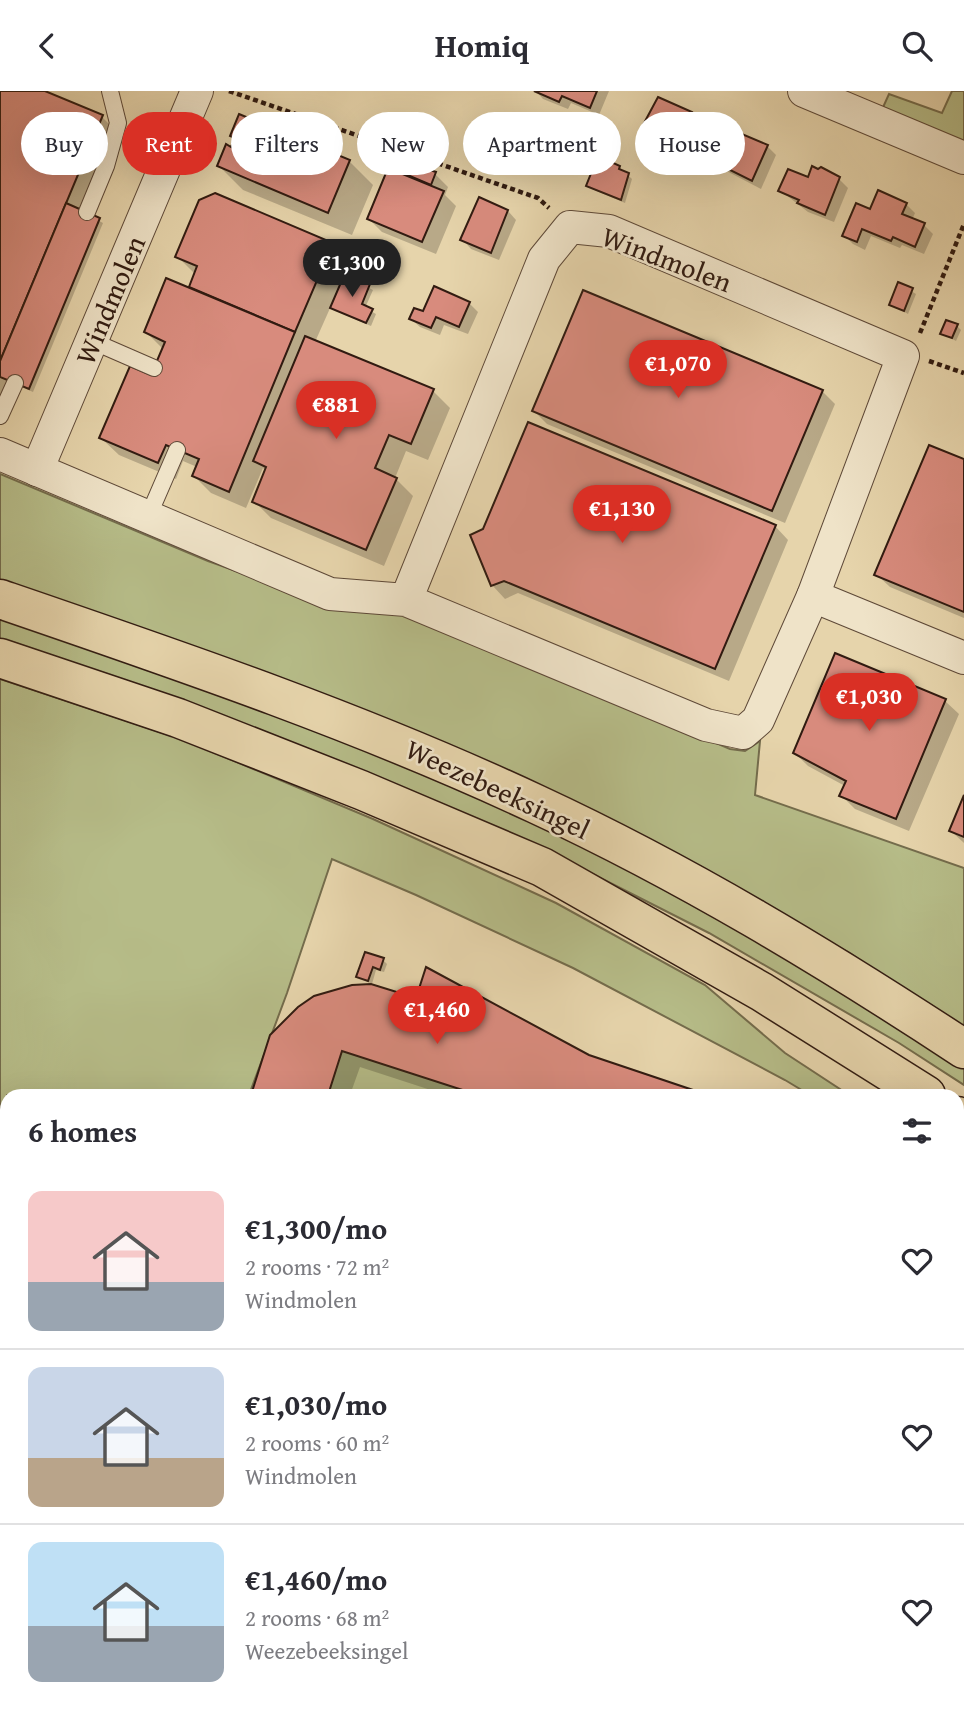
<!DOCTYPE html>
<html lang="en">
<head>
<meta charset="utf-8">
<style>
  body { margin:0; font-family:"Gentium Book Plus",serif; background:#f2f2f3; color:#2b2b33; height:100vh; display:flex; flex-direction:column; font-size:26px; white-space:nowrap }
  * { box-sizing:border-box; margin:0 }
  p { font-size:23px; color:#7c7c81 }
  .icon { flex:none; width:38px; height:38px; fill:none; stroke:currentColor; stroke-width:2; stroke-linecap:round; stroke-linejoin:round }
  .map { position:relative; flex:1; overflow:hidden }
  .panel { position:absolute; left:0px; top:998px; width:964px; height:625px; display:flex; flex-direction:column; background:#fff; border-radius:21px 21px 0 0; box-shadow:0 7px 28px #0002 }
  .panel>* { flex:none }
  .guide { position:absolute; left:21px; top:21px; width:922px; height:63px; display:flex; gap:14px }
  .price { position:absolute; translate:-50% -60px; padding:0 16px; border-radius:24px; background:#d93025; color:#fff; font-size:23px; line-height:46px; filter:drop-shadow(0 2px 4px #0008) }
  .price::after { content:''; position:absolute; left:50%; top:42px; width:21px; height:16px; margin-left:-10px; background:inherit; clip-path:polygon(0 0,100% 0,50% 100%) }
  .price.active { background:#222; color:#fff }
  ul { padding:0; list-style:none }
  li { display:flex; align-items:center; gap:21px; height:175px; padding:0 28px }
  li+li { border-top:2px solid #e1e1e2 }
  li span { display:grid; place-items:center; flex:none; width:196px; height:140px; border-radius:14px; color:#555 }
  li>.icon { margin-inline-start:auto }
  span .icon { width:84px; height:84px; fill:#fffc; stroke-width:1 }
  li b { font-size:30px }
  h2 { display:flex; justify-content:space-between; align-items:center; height:84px; padding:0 28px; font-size:30px }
  .tag { padding:0 24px; border-radius:32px; background:#fff; box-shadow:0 7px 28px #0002; font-size:24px; line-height:63px }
  .tag.active { background:#d93025; color:#fff }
  header { display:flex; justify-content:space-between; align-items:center; height:91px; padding:0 28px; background:#fff; font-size:32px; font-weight:600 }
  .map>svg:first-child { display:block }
</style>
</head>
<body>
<header><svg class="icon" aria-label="back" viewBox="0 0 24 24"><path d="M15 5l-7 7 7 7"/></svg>Homiq<svg class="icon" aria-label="search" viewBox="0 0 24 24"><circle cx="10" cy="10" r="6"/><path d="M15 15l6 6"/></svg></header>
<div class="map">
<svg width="964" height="1622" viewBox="0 0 964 1622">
  <rect width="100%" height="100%" fill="#e6d4ab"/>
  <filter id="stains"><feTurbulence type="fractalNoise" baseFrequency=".00286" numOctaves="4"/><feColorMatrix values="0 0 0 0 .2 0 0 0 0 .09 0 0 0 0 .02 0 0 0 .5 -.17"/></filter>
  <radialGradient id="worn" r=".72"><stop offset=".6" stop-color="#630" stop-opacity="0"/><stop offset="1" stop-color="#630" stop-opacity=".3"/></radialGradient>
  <g fill="#b6bc88" stroke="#746c4c" stroke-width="2">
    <polygon points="952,0 964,0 964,58 880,23 889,3 942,22"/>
    <polygon points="0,383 208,470 331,514 417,524 730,658 745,660 760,650 755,704 964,777 964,941 850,862 687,774 0,493"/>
    <polygon points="0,521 336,643 669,793 964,971 964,994 899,952 709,842 565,769 0,549"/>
    <polygon points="0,588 184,649 373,728 556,812 705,894 785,962 849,1004 810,1004 785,989 573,877 416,804 332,768 287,902 249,1004 7,1004 7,1225 0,1223"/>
    <polygon points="362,907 665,1004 266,1004 284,950"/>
    <polygon points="76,1615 201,1615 221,1622 74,1622"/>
  </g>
  <polygon fill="#97b7af" stroke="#6e7970" stroke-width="2" points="363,1615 531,1615 551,1622 384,1622"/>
  <g fill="#0003">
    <polygon points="0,0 40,0 102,26 119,43 86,123 103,132 33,301 15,293 0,315"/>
    <polygon points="536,0 609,0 599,24 571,12 568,18 543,8"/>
    <polygon points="659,8 691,23 700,32 685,67 653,53 644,44"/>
    <polygon points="232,44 349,70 373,94 352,144 243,99 219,75 236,48"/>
    <polygon points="513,52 517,56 512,68 492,57"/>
    <polygon points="767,55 776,64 761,98 717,75 708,67 737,57"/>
    <polygon points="403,72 435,83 448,96 445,104 456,115 436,163 382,141 369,128"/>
    <polygon points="619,76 632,88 625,112 592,98 588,94"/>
    <polygon points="809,88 839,88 848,97 834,131 808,121 781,100"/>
    <polygon points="479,108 508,120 516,129 499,169 471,158 463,149"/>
    <polygon points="906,113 915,122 912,129 924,134 933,143 924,163 902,154 900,157 871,145 865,159 853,153 844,144"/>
    <polygon points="332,153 349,170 344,184 373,199 365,217 376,223 371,235 336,220 331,215 315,251 433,300 450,317 428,369 406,360 395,387 413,405 384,475 271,427 254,410 266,381 263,377 246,417 211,402 194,385 197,376 183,370 176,388 119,364 101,347 152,286 164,259 146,241 189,198 196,184 177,165"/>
    <polygon points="899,193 916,203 908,223 891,213"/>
    <polygon points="469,212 478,221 468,243 444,234 440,244 420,236 411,228"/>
    <polygon points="957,235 961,239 956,250 942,242"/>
    <polygon points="822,300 835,313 785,432 547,333 534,320"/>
    <polygon points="964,370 964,527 890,496 876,483"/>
    <polygon points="775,435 788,449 729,590 518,502 505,508 492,494 484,440"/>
    <polygon points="836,564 945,610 959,623 909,740 855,718 841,704 845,695 808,675 795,662"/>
    <polygon points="964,709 964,752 951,740"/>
    <polygon points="383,869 387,873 384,881 376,879 372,893 358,886"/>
    <polygon points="272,945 588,965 692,1000 698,1004 446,1004 360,976 350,1004 252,1004"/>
    <polygon points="0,1262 7,1264 6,1356 0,1354"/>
    <polygon points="964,1278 964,1360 957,1357 957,1291"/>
    <polygon points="496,1615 554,1615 536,1620 514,1621"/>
  </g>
  <g fill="#d88b7d" stroke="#311b11" stroke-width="2">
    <polygon points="0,0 45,0 103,24 0,270"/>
    <polygon points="534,0 597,0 590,17 562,5 559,11"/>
    <polygon points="658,6 692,21 676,60 642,45 646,36 643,34"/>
    <polygon points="239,23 350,69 328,122 217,75 226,53 231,56 235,47 230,45"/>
    <polygon points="496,43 514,50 508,65 490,58"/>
    <polygon points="717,43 737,55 742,43 768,54 752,90 706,67"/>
    <polygon points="598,65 620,75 619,78 629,82 621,109 586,95"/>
    <polygon points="402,70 436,81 431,94 398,80"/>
    <polygon points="812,75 818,78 821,76 840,86 825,124 797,112 799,109 778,100 788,78 808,86"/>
    <polygon points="388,77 444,100 422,151 367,128"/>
    <polygon points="878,99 907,112 902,123 925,132 915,156 893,146 891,150 862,138 857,151 842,145 856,112 870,118"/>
    <polygon points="215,102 333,152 295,241 189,196 197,175 175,166 199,109"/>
    <polygon points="479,106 508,119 491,162 460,149"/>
    <polygon points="66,112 100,127 29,298 0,286 0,270"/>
    <polygon points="345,182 370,193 362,213 373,218 366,232 330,217"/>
    <polygon points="166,187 295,241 229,401 192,385 199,368 166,354 158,372 99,347 130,275 151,284 165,251 144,241"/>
    <polygon points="898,191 913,197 904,220 889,214"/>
    <polygon points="434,195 470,211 459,236 436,226 431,237 409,228 414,217 423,220"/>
    <polygon points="583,199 823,299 772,420 532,320"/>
    <polygon points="946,229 958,233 952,247 940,243"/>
    <polygon points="305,245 434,298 411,353 389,344 375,377 397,387 366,459 252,411 266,376 253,370"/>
    <polygon points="528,331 776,434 715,578 504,490 491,495 470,444 483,438"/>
    <polygon points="929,354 964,368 964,521 874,484"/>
    <polygon points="835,562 946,608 896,728 839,705 846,690 793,662"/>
    <polygon points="964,704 964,746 949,740"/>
    <polygon points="365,861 384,867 380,879 373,876 368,890 356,886"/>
    <polygon points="426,876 589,964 693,999 701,1004 478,1004 342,960 328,1004 251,1004 270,944 298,916 314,905 352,894 371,893 416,907"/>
    <polygon points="0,1260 7,1262 7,1333 0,1331"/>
    <polygon points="964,1275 964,1349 957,1347 957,1287"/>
  </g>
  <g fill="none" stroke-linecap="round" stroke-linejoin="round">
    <g stroke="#5e4938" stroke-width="18">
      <g id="lane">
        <polyline points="87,121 106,75 118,32 110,0"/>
        <polyline points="92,250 154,277"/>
        <polyline points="0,325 15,292"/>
        <polyline points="148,426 177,359"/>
        <polyline points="622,1615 679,1615"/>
        <polyline points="944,1615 954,1622"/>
      </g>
    </g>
    <g stroke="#5e4938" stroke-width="34">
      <g id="street">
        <polyline points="804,0 964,67"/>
        <polyline points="0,363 330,503 406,509 706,634 743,642 758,629 813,505 903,265 609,140 570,136 544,168 406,509"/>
        <polyline points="37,379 197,0"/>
        <polyline points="813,505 964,567"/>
        <polyline points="957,1487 964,1478"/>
        <polyline points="957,1545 964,1536"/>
        <polyline points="687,1615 699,1622"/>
        <polyline points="853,1622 858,1615"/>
        <polyline points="900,1622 905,1615"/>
      </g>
    </g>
    <g stroke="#311b11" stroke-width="41">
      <g id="primary">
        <path d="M0 508C181 570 363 632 536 713 685 782 827 868 964 958"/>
        <polyline points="0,567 178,627 361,699 542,776 762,901 926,1004"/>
        <polyline points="957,1025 964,1030"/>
      </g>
    </g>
    <g stroke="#311b11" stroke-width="4.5" stroke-dasharray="5 3.5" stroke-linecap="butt">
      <polyline points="229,0 538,107 549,117"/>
      <polyline points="920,242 964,133"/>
      <polyline points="929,270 964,282"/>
      <polyline points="0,1376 7,1378"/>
      <polyline points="7,1506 2,1525 7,1526"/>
      <polyline points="267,1615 287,1622"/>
    </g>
    <use href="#lane" stroke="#efe3c8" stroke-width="16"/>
    <use href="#street" stroke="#efe3c8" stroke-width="32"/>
    <use href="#primary" stroke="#e6d4ab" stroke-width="38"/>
  </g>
  <g text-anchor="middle" stroke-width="5" stroke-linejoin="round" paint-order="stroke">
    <g font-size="28" fill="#311b11" stroke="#efe3c8">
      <text transform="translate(667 168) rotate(21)" y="10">Windmolen</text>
      <text transform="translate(110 209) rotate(-67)" y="10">Windmolen</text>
      <text transform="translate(498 698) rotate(25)" y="10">Weezebeeksingel</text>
    </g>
  </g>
  <rect width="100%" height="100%" filter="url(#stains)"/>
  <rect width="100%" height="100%" fill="url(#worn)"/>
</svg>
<b class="price active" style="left:352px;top:208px">€1,300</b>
<b class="price" style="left:678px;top:309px">€1,070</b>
<b class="price" style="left:336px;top:350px">€881</b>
<b class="price" style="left:622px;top:454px">€1,130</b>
<b class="price" style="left:869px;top:642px">€1,030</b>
<b class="price" style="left:437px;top:955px">€1,460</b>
<div class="guide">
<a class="tag">Buy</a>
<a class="tag active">Rent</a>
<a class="tag">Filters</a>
<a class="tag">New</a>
<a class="tag">Apartment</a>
<a class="tag">House</a>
</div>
<section class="panel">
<h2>6 homes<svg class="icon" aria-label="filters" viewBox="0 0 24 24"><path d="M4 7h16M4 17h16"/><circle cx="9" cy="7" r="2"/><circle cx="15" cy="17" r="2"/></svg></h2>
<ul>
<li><span style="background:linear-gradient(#f6c9c9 65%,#9aa5b1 0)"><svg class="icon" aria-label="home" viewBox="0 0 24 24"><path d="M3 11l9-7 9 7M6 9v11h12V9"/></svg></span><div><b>€1,300/mo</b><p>2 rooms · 72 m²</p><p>Windmolen</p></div><svg class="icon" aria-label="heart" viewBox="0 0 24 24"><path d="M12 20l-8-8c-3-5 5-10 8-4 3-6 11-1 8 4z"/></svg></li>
<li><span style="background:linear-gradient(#c9d6e8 65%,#b9a48a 0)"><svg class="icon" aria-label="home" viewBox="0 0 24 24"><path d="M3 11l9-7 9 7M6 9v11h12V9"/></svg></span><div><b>€1,030/mo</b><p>2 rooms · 60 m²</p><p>Windmolen</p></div><svg class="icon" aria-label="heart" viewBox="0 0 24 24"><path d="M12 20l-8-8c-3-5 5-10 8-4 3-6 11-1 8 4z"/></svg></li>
<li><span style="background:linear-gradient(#bfe0f5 60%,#9aa5b1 0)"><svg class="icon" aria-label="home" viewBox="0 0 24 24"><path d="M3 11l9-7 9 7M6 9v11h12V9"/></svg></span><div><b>€1,460/mo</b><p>2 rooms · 68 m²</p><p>Weezebeeksingel</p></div><svg class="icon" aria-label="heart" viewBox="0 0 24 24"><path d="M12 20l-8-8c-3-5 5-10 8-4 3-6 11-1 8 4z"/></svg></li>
</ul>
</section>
</div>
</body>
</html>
